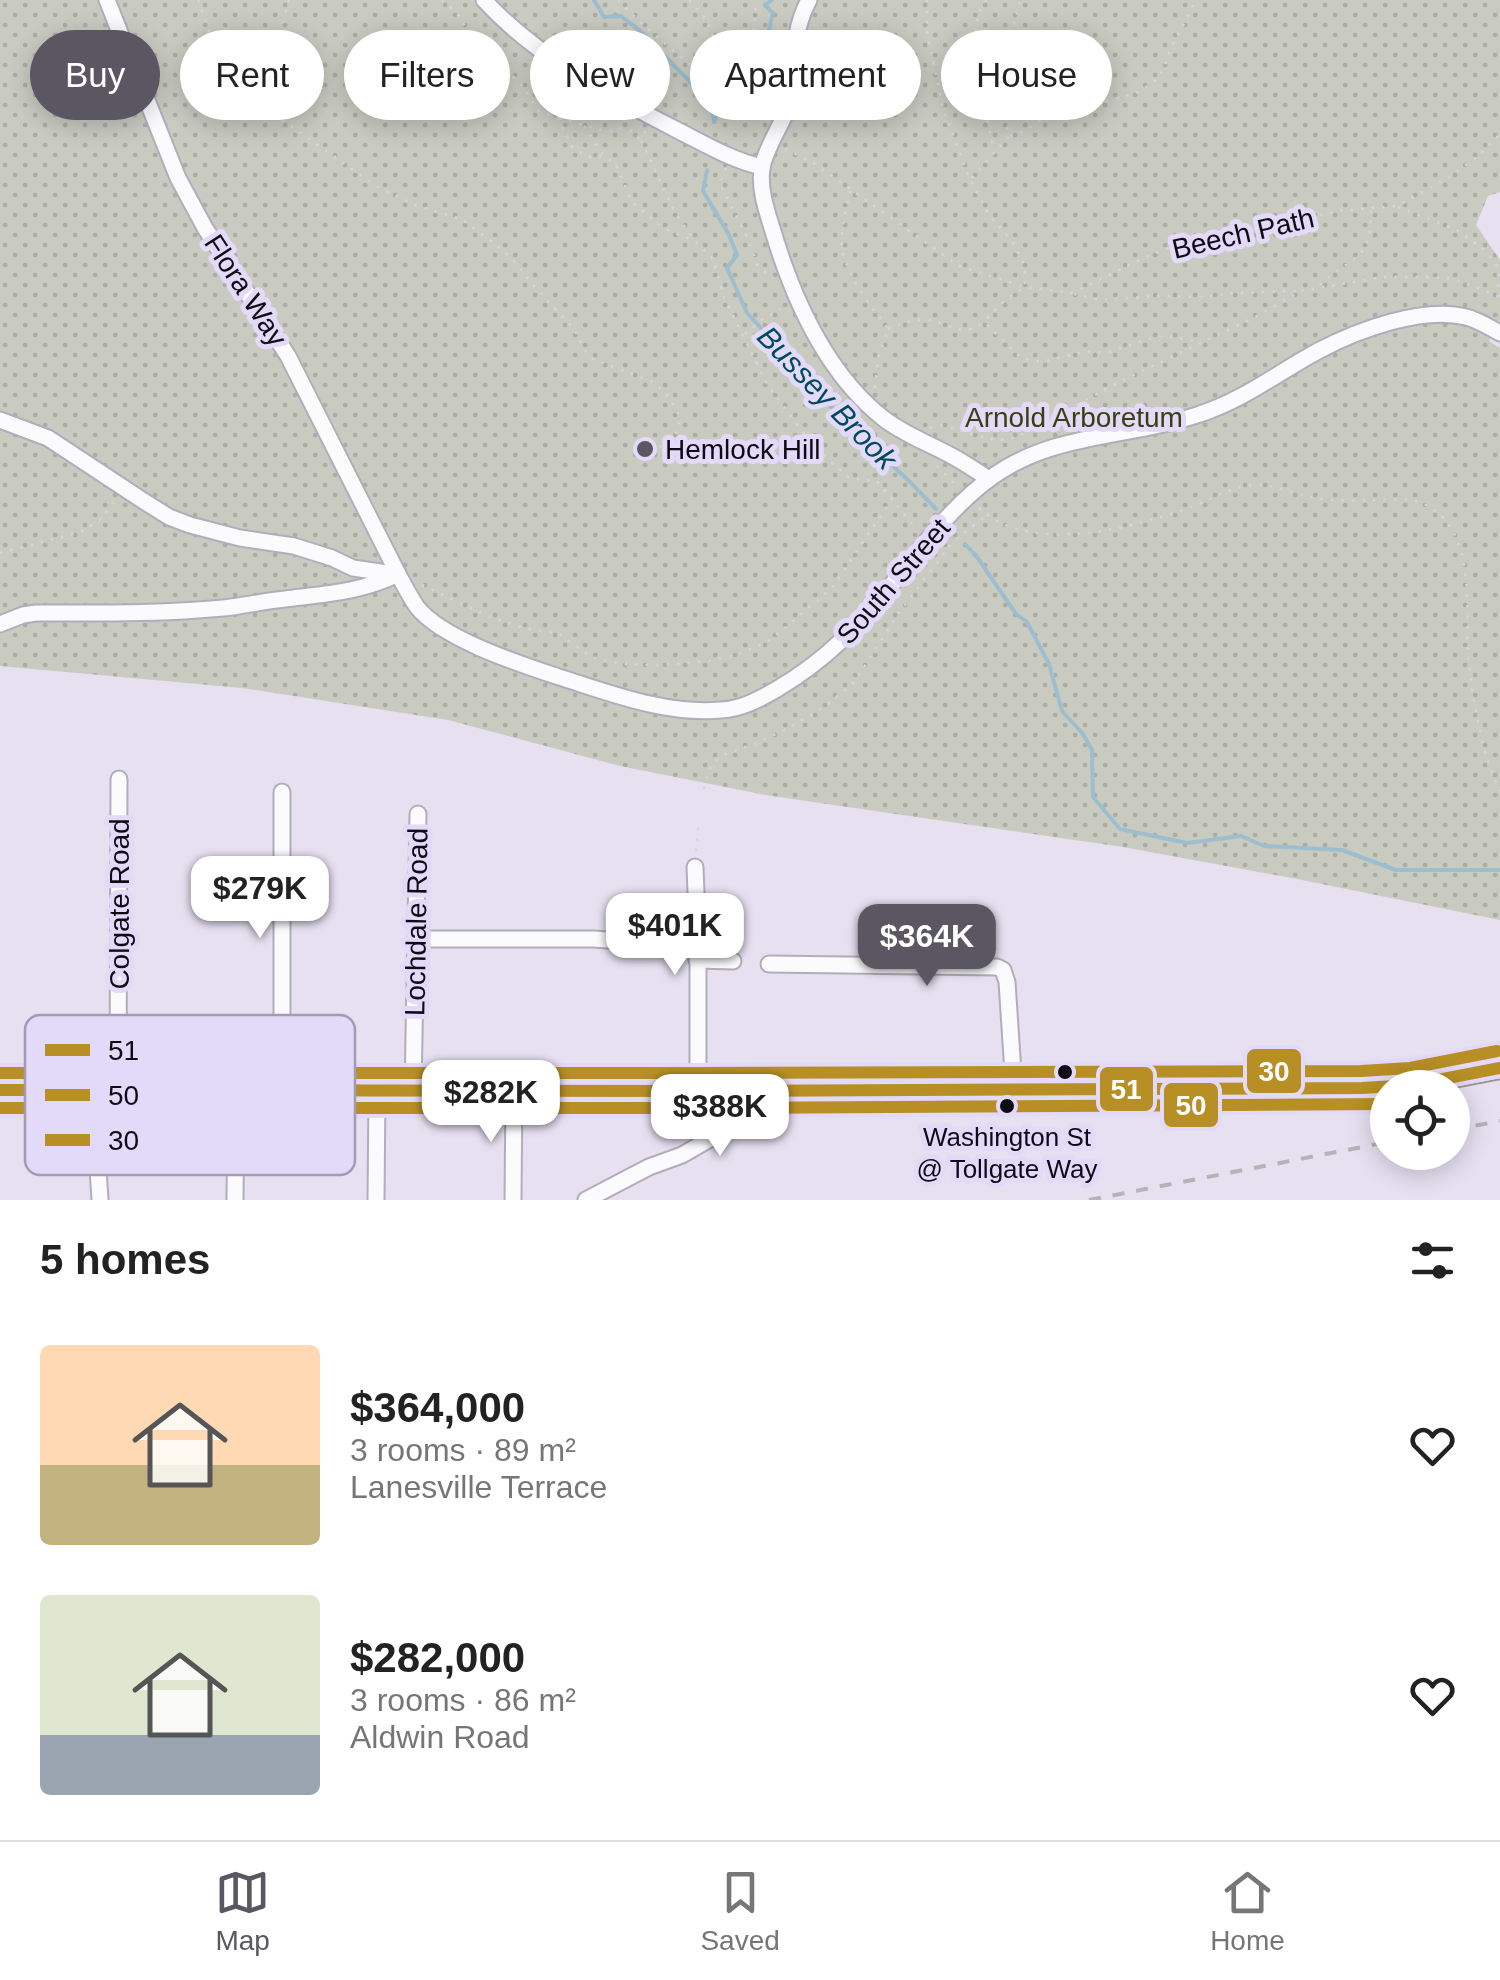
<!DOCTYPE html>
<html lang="en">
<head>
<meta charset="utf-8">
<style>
  body { margin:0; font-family:Arial,sans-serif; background:#f2f2f2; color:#222; height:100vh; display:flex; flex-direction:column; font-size:38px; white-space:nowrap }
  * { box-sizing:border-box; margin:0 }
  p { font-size:32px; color:#767676 }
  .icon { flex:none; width:55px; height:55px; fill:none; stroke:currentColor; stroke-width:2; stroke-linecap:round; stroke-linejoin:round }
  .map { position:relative; height:1200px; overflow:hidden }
  .side { display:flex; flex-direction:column; background:#fff; flex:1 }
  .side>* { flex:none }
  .hud { position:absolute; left:30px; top:30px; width:1440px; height:90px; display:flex; gap:20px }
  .buttons { position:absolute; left:1370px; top:1070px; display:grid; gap:20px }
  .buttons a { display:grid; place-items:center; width:100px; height:100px; border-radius:50%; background:#fff; box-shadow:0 5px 25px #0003; font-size:50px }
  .price { position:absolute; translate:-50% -85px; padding:0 22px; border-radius:20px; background:#fff; color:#222; font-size:32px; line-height:65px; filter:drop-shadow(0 2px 5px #0008) }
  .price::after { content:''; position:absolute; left:50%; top:60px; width:30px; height:22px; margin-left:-15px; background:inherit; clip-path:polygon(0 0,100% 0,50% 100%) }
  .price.on { background:#5a5662; color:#fff }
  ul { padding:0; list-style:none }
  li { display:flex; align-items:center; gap:30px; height:250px; padding:0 40px }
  li span { display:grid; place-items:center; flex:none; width:280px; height:200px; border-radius:10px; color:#555 }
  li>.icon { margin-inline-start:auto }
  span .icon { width:120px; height:120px; fill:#fffc; stroke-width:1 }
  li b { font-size:42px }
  h2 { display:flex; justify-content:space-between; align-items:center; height:120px; padding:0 40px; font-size:42px }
  .tag { padding:0 35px; border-radius:45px; background:#fff; box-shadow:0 5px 25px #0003; font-size:35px; line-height:90px }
  .tag.on { background:#5a5662; color:#fff }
  .tabs { display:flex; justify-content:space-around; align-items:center; height:140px; border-top:2px solid #e0e0e0; background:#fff; font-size:28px; color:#767676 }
  .tabs a { display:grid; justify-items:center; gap:5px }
  .tabs .on { color:#5a5662 }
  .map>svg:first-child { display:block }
</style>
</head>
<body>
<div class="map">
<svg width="1500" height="1200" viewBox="0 0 1500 1200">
  <defs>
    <pattern id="park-dots" width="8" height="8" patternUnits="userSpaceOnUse" patternTransform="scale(2.5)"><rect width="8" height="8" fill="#c9cbc1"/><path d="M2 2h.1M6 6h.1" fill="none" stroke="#abada5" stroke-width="1.8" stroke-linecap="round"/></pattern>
  </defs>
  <rect width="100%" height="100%" fill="#e6e0f1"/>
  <polygon fill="url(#park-dots)" points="0,0 1500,0 1500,192 1488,196 1476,225 1500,260 1500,320 1489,341 1500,348 1500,920 1297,879 1123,847 765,795 620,766 448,720 242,688 0,666"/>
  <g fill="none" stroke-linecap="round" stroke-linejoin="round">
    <g stroke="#9dbecf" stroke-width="4">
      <polyline points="594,0 604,17 621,16 639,30 704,96 712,107 714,122"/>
      <path d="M714 122 723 101C762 90 764 47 773 13L765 5 772 0"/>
      <polyline points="707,170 703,191 729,235 737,255 727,268 747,313 760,327 788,366 910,482 936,509"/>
      <polyline points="965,544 977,557 1016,614 1027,622 1049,664 1062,711 1083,734 1092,750 1093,797 1120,829 1187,843 1241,836 1264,846 1342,850 1396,870 1500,870"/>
    </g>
    <g stroke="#b2adba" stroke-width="19">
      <g id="minor">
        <polyline points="107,0 178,178 205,228 288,356 398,574"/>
        <path d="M484 0C536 57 609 95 677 130 705 144 731 160 762 167"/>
        <path d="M809 0C788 39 800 66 789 104 782 126 766 146 762 168 759 188 766 209 772 228 792 296 826 373 883 418 903 434 928 443 950 455 964 462 976 471 989 479"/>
        <polyline points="0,420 48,438 142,500 169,517 190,525 240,538 294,546 332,558 353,568 394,574"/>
        <path d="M0 624 23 615 36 613C99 613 161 614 223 608 244 606 264 601 285 599 325 594 362 592 398 574 404 585 410 597 417 607 442 639 520 664 559 677 610 693 666 715 721 710 742 709 760 699 777 689 825 661 860 625 894 582 923 545 953 505 992 477 1054 432 1130 438 1200 414 1244 400 1280 371 1320 350 1358 330 1423 306 1466 317 1478 320 1489 327 1500 333"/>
        <polyline points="282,792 282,1090"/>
        <polyline points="695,867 698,946 698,1091"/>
        <polyline points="415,939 593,939 698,946"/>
        <polyline points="697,960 733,961"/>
        <polyline points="769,964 997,967 1003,970 1007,982 1014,1088"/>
        <polyline points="98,1090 98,1169 100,1200"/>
        <polyline points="118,1090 119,779"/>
        <polyline points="413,1091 418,814"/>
        <polyline points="235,1200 236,1090"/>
        <polyline points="376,1200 377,1091"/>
        <polyline points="513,1200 514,1091"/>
        <polyline points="586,1200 649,1167 682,1155 715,1136 768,1115 794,1090"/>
      </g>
    </g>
    <g stroke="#9c958f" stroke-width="24">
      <polyline id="major" points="0,1090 698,1091 847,1089 1362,1088 1412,1085 1500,1068"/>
    </g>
    <g stroke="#d7d5da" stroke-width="2.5" stroke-dasharray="2.5 8" stroke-linecap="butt">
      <path d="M198 0C207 26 227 86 249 103 257 109 269 113 278 118"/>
      <polyline points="289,0 269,73 270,98 282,120 378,187 415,205 461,219 498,246 516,263 531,283 575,330 583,348 593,359 653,382 669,397 680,417 678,431 653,453"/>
      <polyline points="442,0 459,16 469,34 520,83 540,112 558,118 573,148 588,157 604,156 615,163 632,202 663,228 692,240"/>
      <path d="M618 0 644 26 707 79C766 85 749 39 757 0"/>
      <polyline points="689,0 706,19 730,77 763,122"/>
      <polyline points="927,0 927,34 943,108 970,180 990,216 1013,243 1024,264 1025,287 1005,300 984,322"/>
      <polyline points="986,0 978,14 971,61 975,89 986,114 994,150"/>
      <path d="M1012 42 1031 45C1036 58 1039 77 1049 88 1073 112 1138 102 1158 77 1166 67 1168 53 1174 42 1181 28 1190 16 1195 0"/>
      <polyline points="1032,45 1055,46"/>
      <polyline points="559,118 609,132 622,128 630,130 640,139"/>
      <polyline points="584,126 604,156"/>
      <polyline points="645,131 641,140 674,211 694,240 713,259 724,297 768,386 816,449 851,479 877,481 916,529"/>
      <path d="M1010 136C1050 124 1062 96 1070 58"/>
      <polyline points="785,149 812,162 959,266 1025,287 1072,293 1152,254 1180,244 1338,211 1397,206 1448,178 1478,156 1500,134"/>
      <polyline points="726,168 720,184 749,241 758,266 773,278"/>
      <path d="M972 178 1009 136C1001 104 1009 31 1021 0"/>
      <path d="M850 191C847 206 842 222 842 238 840 270 870 304 888 329L878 359 875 388"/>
      <polyline points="1398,207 1457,230 1485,250 1498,267 1498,296 1500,298"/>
      <path d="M1320 285C1352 255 1371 263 1371 211"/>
      <polyline points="1074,294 1099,300 1158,296 1203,297 1234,293 1300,291"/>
      <path d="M888 329C901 324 914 318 929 320 953 324 961 339 984 322L1019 356 1032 361H1046L1083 352H1110L1144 340 1164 336 1201 342"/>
      <polyline points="745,334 764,318 783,308"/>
      <polyline points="930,428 941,425 989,439 1007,440 1030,431 1111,386 1255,317 1301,291 1384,277 1430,277 1454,279 1498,296"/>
      <polyline points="937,466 956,485"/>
      <path d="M979 508C1029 556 1134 528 1191 507 1212 499 1232 486 1255 485 1275 484 1295 495 1315 498 1347 503 1381 499 1414 500 1479 521 1465 603 1468 656 1471 690 1483 761 1500 791"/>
      <polyline points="0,553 81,532 101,519 114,501"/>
      <polyline points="422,585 490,617 527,629 558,633 591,657 622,664 658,665 709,661 736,655 763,644 786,627 832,588 892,499"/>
      <polyline points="704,789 709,770 715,761 723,755 759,742 794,725 826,706 855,681 898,614 952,543 984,517"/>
      <polyline points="696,851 699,820"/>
    </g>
    <use href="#minor" stroke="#fbfafd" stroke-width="15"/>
    <use href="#major" stroke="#e3e0da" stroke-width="20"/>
    <g stroke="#b4b3b6" stroke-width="4" stroke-dasharray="12 12" stroke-linecap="butt">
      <polyline points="1452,1130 1500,1121"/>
      <polyline points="1089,1200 1388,1142"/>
    </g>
    <g stroke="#e3d9f8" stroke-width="20">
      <polyline id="bus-1" points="0,1090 698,1091 1362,1088 1412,1085 1500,1068"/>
    </g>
    <g stroke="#e3d9f8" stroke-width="20">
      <polyline id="bus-2" points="0,1108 698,1108 1388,1104"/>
    </g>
    <g stroke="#e3d9f8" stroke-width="20">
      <polyline id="bus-3" points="0,1073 698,1073 1361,1071 1410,1068 1497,1051"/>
    </g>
    <use href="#bus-1" stroke="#b78f25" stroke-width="12"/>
    <use href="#bus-2" stroke="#b78f25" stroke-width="12"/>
    <use href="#bus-3" stroke="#b78f25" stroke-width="12"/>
  </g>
  <circle fill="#5a5662" stroke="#e3d9f8" stroke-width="4" cx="645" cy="449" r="10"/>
  <g fill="#0f0b15" stroke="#e3d9f8" stroke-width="4">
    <circle cx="1065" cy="1072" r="9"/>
    <circle cx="1007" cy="1106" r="9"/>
  </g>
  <g text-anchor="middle" stroke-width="10" stroke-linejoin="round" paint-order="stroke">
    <g font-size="26" fill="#0f0b15" stroke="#e3d9f8">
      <text x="1007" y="1146">Washington St<tspan x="1007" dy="32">@ Tollgate Way</tspan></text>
    </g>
    <g font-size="28" fill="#0f0b15" stroke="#e3d9f8">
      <text transform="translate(1243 233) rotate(-13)" y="10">Beech Path</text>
      <text transform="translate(246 290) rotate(57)" y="10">Flora Way</text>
      <text transform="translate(893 581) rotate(-49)" y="10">South Street</text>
      <text transform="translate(119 904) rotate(-90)" y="10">Colgate Road</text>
      <text transform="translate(416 922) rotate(-89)" y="10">Lochdale Road</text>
    </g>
    <g font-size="28" fill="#364010" stroke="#e3d9f8">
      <text x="1074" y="427">Arnold Arboretum</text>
    </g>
    <g font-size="28" fill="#0f0b15" stroke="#e3d9f8" text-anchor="start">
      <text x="665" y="459">Hemlock Hill</text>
    </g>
    <g font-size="30" font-style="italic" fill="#004a5d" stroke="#e3d9f8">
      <text transform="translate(827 398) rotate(46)" y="10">Bussey Brook</text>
    </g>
  </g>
  <rect x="25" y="1015" width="330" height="160" rx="15" fill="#e3d9f8" stroke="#a39bb4" stroke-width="2.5"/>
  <rect x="45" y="1044" width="45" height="12" fill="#b78f25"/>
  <rect x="45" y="1089" width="45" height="12" fill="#b78f25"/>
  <rect x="45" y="1134" width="45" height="12" fill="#b78f25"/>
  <g font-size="28" fill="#0f0b15">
    <text x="108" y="1060">51</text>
    <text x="108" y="1105">50</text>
    <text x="108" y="1150">30</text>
  </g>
  <g stroke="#e3d9f8" stroke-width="4">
    <rect x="1245" y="1047" width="58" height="48" rx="10" fill="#b78f25"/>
    <rect x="1098" y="1065" width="57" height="48" rx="10" fill="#b78f25"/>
    <rect x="1162" y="1081" width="58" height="48" rx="10" fill="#b78f25"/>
  </g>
  <g font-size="28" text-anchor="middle" font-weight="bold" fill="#fff">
    <text x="1274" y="1081">30</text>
    <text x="1126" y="1099">51</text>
    <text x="1191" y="1115">50</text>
  </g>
</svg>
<div class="buttons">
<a><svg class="icon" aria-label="locate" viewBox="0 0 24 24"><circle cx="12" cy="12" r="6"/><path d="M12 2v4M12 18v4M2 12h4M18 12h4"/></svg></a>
</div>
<b class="price" style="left:260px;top:941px">$279K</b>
<b class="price" style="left:675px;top:978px">$401K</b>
<b class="price on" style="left:927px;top:989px">$364K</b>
<b class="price" style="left:491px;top:1145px">$282K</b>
<b class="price" style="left:720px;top:1159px">$388K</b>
<div class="hud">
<a class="tag on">Buy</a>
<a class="tag">Rent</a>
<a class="tag">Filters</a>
<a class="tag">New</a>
<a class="tag">Apartment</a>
<a class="tag">House</a>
</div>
</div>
<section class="side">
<h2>5 homes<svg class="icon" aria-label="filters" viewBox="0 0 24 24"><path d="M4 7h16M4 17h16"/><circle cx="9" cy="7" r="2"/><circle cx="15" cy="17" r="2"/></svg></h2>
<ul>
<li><span style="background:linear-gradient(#ffd9b3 60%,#c2b280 0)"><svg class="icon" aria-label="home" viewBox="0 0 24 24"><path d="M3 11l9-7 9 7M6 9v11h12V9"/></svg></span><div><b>$364,000</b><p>3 rooms · 89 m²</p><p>Lanesville Terrace</p></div><svg class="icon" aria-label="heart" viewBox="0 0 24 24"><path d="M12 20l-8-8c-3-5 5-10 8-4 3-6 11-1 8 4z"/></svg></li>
<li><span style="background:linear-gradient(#dfe7d0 70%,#9aa5b1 0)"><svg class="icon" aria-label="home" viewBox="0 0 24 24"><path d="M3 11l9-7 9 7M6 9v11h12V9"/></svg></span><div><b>$282,000</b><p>3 rooms · 86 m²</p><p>Aldwin Road</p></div><svg class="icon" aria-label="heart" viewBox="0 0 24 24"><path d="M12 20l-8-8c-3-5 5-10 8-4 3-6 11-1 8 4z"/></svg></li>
</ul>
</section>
<nav class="tabs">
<a class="on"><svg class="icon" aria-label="map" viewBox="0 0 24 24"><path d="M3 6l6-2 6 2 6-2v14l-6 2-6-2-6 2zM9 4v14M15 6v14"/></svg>Map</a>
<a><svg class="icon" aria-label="saved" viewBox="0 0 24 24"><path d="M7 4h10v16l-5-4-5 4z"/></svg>Saved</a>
<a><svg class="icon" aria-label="home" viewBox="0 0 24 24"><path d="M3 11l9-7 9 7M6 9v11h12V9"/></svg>Home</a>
</nav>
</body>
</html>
